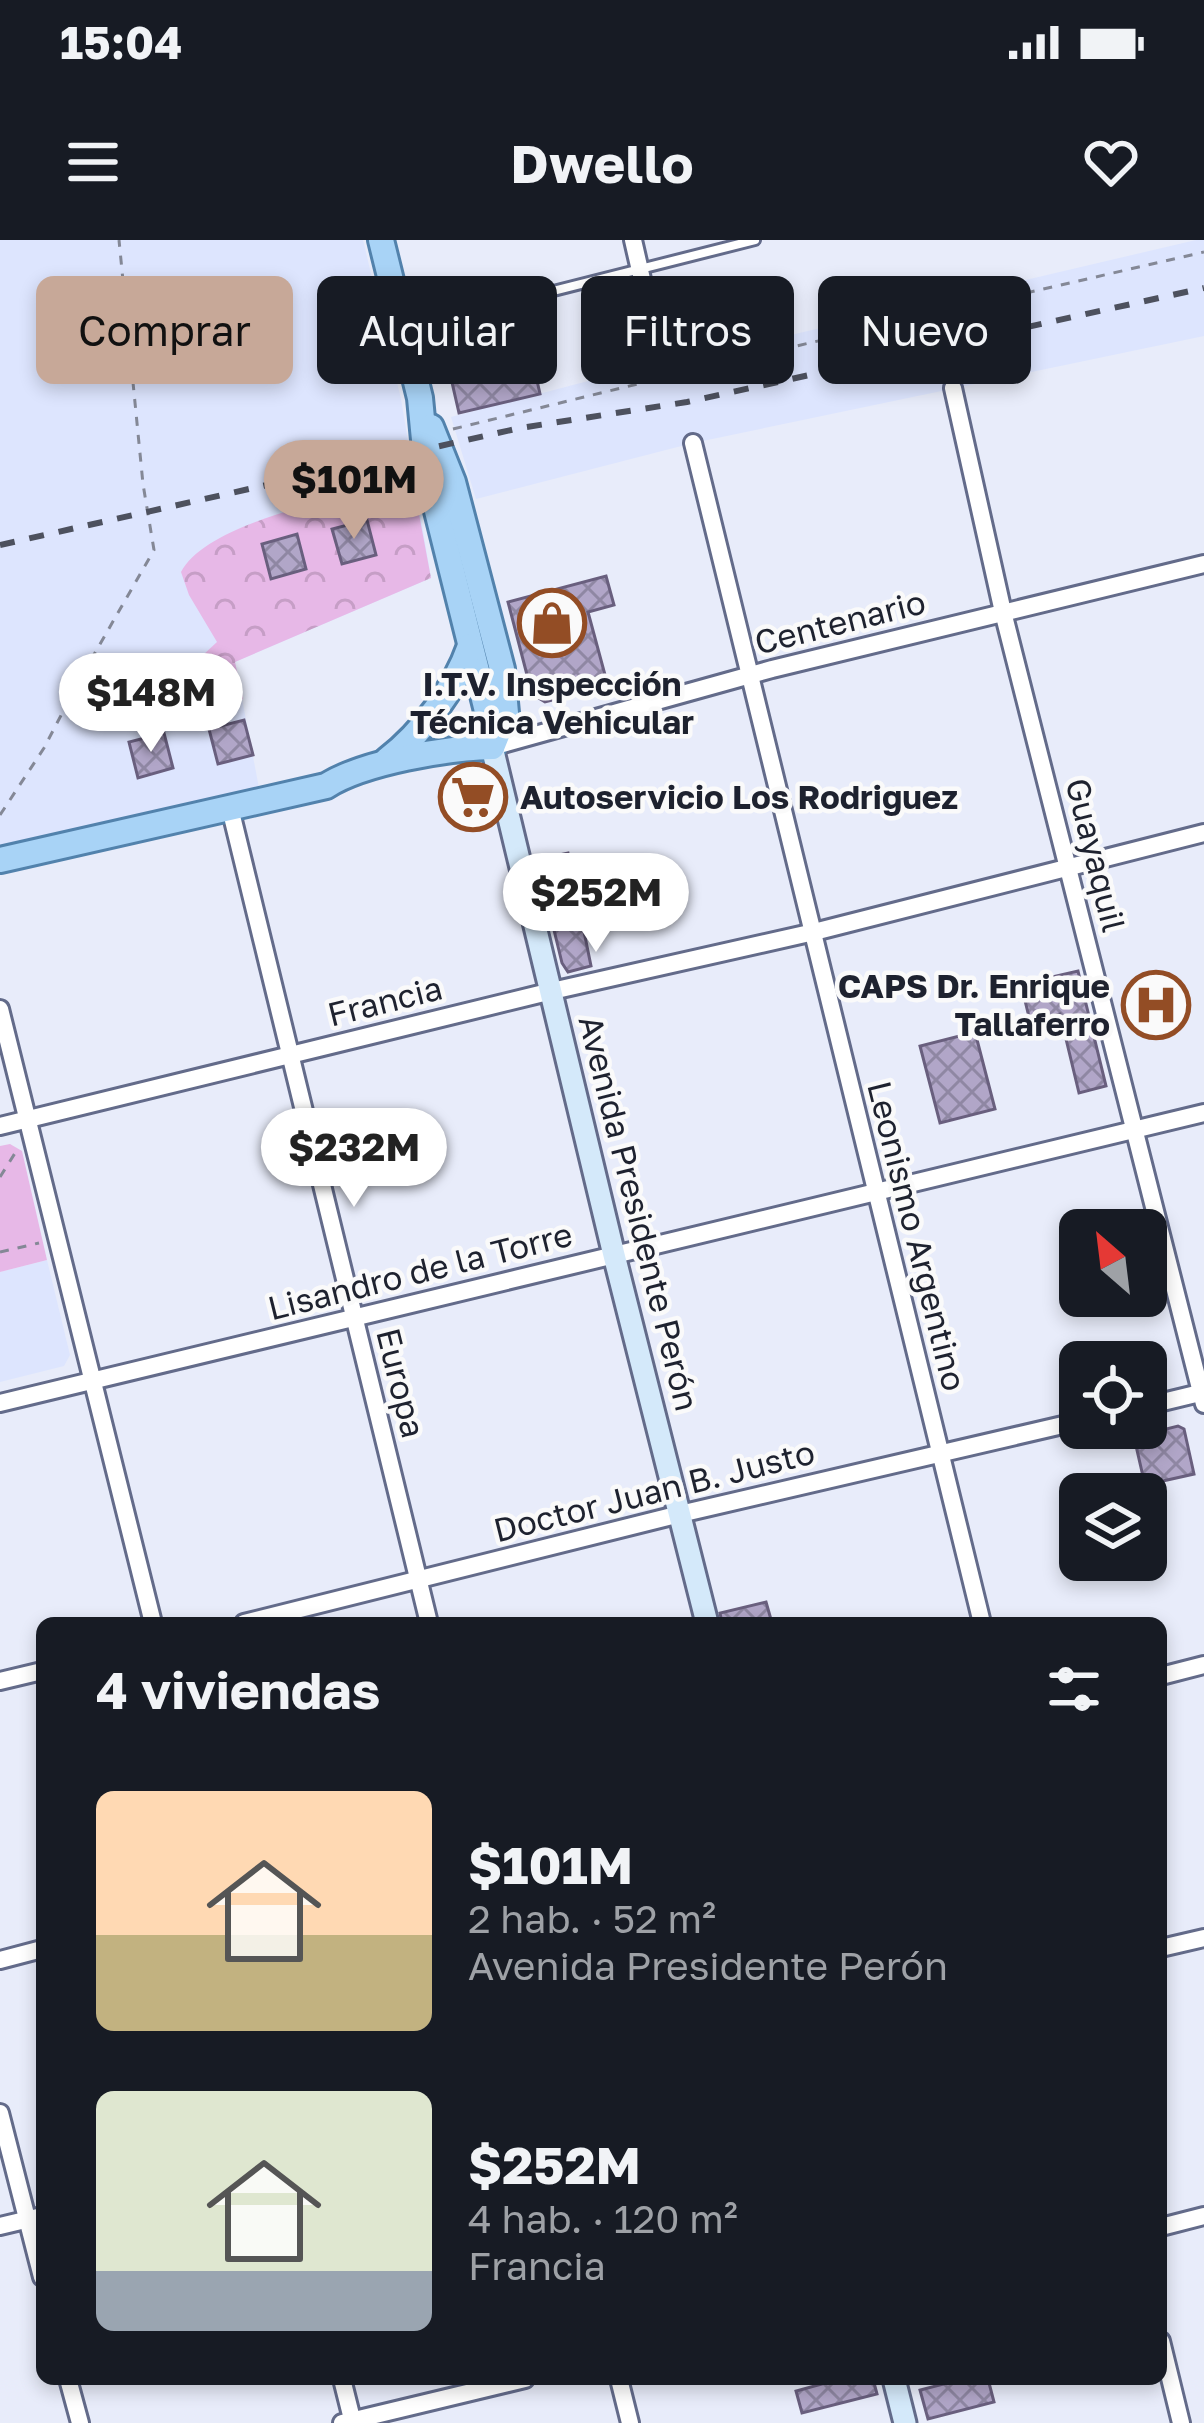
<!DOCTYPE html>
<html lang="es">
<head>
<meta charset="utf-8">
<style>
  body { margin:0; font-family:"Golos Text",sans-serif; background:#242831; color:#f1f3f6; height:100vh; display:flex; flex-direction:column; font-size:45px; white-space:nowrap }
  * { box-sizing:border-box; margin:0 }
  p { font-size:39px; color:#9ea1a6 }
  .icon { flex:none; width:66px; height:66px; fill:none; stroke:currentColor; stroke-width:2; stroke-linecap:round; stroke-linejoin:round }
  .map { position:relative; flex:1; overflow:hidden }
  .sheet { position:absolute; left:36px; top:1377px; width:1131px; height:768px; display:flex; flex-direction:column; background:#171b24; border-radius:18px; box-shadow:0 6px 18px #0003 }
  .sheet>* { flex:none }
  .guide { position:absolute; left:36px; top:36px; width:1134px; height:108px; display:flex; gap:24px }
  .needle { width:78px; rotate:332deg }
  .controls { position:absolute; left:1059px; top:969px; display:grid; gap:24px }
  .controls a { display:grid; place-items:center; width:108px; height:108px; border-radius:18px; background:#171b24; box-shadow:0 6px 18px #0003; font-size:60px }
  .price { position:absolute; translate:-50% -102px; padding:0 27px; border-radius:42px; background:#fff; color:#222; font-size:39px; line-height:78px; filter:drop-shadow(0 3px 6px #0008) }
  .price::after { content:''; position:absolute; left:50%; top:72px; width:36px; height:27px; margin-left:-18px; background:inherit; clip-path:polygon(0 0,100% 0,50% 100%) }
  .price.active { background:#c7a898; color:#111 }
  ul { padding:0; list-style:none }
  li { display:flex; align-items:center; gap:36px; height:300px; padding:0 60px }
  li span { display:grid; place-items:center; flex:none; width:336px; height:240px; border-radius:18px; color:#555 }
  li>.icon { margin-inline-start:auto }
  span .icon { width:144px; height:144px; fill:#fffc; stroke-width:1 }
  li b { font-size:51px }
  h2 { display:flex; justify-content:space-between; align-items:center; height:144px; padding:0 60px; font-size:51px }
  .pill { padding:0 42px; border-radius:18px; background:#171b24; box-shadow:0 6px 18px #0003; font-size:42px; line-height:108px }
  .pill.active { background:#c7a898; color:#111 }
  .status { display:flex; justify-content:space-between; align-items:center; height:84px; padding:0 60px; background:#171b24; direction:ltr }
  .status svg { height:33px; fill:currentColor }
  header { display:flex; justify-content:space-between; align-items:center; height:156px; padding:0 60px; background:#171b24; font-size:54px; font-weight:700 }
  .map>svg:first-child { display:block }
</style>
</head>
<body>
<div class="status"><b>15:04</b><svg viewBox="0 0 49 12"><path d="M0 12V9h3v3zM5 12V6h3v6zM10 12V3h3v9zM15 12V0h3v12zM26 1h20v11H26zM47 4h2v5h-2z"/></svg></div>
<header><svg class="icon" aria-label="menu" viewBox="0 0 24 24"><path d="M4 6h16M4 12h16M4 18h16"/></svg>Dwello<svg class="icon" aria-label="heart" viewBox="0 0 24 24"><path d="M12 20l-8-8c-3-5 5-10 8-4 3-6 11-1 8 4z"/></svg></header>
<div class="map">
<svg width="1204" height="2183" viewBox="0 0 1204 2183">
  <defs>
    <pattern id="forest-crowns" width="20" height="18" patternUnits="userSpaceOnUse" patternTransform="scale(3)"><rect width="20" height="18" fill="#e7b8e7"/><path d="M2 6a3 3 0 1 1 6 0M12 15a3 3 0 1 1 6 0" fill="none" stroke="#c69ec6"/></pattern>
    <pattern id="building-cross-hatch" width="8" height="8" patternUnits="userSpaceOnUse" patternTransform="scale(3)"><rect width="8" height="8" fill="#b1a6c8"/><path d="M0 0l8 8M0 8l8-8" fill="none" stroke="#8f87a3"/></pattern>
  </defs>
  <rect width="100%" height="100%" fill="#e8ecfa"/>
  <g fill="#dde5fe">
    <polygon points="0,0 363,0 401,159 431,338 235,422 259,548 0,605"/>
    <polygon points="1196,0 1204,0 1204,96 693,203 476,259 451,177 661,122 795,94"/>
    <polygon points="47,1020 70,1115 64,1126 0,1142 0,1032"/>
  </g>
  <polygon fill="#e7b8e7" points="10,904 22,911 47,1020 0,1032 0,906"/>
  <path fill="url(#forest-crowns)" d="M413 242 431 338 235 422 243 459 220 466 196 448 189 428 217 402 189 355 181 332C209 279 356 254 413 242Z"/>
  <g fill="url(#building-cross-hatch)" stroke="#695f7e" stroke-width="3">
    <polygon points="521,70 540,154 459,173 440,90"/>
    <polygon points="367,280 376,315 342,324 332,289"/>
    <polygon points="297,294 306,329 271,339 262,304"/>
    <polygon points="606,336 614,365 588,372 608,446 545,462 532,454 508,362"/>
    <polygon points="244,480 253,515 218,524 209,489"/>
    <polygon points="164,493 173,528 138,538 129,502"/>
    <polygon points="568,613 591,726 568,732 562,723 537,620"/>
    <polygon points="1078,731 1106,846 1079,853 1060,774 1030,781 1021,744"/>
    <polygon points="1180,745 1186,771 1133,784 1126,758"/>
    <polygon points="975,792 995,869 940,883 920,806"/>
    <polygon points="1178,1186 1184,1189 1194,1234 1145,1245 1134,1197"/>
    <polygon points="766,1362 772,1383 722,1383 720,1373"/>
    <polygon points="840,2139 873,2139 877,2154 802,2173 796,2151"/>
    <polygon points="963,2139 988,2139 994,2162 928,2179 920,2150"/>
  </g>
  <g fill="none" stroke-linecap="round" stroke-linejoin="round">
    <g stroke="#636b8a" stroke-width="14">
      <polyline id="service" points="407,88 755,0"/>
    </g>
    <g stroke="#636b8a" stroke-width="22">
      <g id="minor">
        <polyline points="633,0 661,122"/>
        <polyline points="953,148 1003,372 1204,1164"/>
        <polyline points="693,203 982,1383"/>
        <polyline points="492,507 772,429 1204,324"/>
        <polyline points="230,568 429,1383"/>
        <polyline points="0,769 153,1383"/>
        <polyline points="0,886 552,751 814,692 1204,593"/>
        <polyline points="0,1163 1204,873"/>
        <polyline points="1146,1166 1204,1152"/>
        <polyline points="244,1383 680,1274 1080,1181"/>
        <polyline points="1161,1436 1204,1425"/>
        <polyline points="0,1441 42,1431"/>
        <polyline points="1161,1708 1204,1698"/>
        <polyline points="0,1720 42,1709"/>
        <polyline points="0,1873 42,2037"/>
        <polyline points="0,1986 42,1976"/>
        <polyline points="1161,1987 1204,1976"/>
        <polyline points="1161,2101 1181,2183"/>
        <polyline points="68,2139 80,2183"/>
        <polyline points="342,2139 353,2183"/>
        <polyline points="619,2139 630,2183"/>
        <polyline points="342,2183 525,2139"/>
      </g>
    </g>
    <g stroke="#636b8a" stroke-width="27">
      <g id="secondary">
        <polyline points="492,507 614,1015 707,1383"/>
        <polyline points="894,2139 905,2183"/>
      </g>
    </g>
    <g stroke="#5282ac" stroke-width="30">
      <g id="primary">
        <polyline points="381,0 420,158 427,231 486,467 492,507"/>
        <polyline points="431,187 453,242 502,429 506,473 493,505"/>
        <path d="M387 520C422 493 455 449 470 406"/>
        <path d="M0 620 326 546C364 522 447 508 492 507"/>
      </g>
    </g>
    <g stroke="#848896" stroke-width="3" stroke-dasharray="9 9" stroke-linecap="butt">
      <polyline points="675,134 1204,12"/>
      <polyline points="453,189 654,140"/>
      <polyline points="0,575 44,508 80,439 154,310 143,244 119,0"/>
      <polyline points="0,937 17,910"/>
      <polyline points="0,1012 39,1003"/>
    </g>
    <use href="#service" stroke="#fff" stroke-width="8"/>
    <use href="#minor" stroke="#fff" stroke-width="16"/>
    <use href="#secondary" stroke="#d4e9fa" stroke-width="21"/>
    <use href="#primary" stroke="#a8d3f6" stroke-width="24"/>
    <polyline stroke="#4d515e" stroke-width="6" stroke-dasharray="15 15" stroke-linecap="butt" points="0,305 520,188 687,162 1204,48"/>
  </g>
  <defs>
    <g id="shop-ring" transform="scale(3.45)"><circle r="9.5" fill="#fafafa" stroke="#934d25" stroke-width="1.5"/><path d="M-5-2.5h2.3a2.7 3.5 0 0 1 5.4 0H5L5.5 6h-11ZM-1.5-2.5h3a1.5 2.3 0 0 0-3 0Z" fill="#934d25"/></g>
    <g id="supermarket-ring" transform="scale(3.45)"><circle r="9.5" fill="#fafafa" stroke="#934d25" stroke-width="1.5"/><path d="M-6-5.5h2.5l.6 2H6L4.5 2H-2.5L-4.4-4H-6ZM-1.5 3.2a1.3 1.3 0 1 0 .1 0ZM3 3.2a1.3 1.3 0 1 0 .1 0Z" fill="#934d25"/></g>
    <g id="hospital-ring" transform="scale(3.45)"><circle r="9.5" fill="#fafafa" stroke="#934d25" stroke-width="1.5"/><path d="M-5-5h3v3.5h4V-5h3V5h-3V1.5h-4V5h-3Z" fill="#934d25"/></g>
  </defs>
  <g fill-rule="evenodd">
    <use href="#shop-ring" x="552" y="383"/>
    <use href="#supermarket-ring" x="473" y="557"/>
    <use href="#hospital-ring" x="1156" y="765"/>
  </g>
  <g text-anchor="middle" stroke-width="9" stroke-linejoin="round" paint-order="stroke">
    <g font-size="33" fill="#1e222f" stroke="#fafafa">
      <text transform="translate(840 382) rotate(-14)" y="12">Centenario</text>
      <text transform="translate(1096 615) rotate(76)" y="12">Guayaquil</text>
      <text transform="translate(385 761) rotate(-14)" y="12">Francia</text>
      <text transform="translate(639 973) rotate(76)" y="12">Avenida Presidente Perón</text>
      <text transform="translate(917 996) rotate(76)" y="12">Leonismo Argentino</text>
      <text transform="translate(420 1031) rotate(-14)" y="12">Lisandro de la Torre</text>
      <text transform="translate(401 1143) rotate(76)" y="12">Europa</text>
      <text transform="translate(654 1251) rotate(-14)" y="12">Doctor Juan B. Justo</text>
    </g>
    <g font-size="33" font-weight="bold" fill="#1e222f" stroke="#fafafa">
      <text x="552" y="456">I.T.V. Inspección<tspan x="552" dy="38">Técnica Vehicular</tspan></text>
      <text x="520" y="569" text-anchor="start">Autoservicio Los Rodriguez</text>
      <text x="1110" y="758" text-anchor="end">CAPS Dr. Enrique<tspan x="1110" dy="38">Tallaferro</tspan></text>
    </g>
  </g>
</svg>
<div class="controls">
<a><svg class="needle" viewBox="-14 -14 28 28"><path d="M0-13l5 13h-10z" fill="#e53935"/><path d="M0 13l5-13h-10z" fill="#9ea1a6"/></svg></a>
<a><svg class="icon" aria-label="locate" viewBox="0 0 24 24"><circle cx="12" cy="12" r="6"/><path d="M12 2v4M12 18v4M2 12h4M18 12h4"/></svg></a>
<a><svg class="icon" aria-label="layers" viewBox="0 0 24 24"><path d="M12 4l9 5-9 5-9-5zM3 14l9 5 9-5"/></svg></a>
</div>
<b class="price active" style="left:354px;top:302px">$101M</b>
<b class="price" style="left:151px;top:515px">$148M</b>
<b class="price" style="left:596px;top:715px">$252M</b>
<b class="price" style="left:354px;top:970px">$232M</b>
<div class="guide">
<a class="pill active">Comprar</a>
<a class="pill">Alquilar</a>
<a class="pill">Filtros</a>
<a class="pill">Nuevo</a>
</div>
<section class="sheet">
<h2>4 viviendas<svg class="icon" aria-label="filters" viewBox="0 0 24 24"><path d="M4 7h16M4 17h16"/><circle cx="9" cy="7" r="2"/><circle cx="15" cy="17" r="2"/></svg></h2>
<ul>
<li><span style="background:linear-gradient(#ffd9b3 60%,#c2b280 0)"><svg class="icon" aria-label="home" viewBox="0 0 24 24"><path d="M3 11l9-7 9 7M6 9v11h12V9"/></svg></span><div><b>$101M</b><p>2 hab. · 52 m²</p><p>Avenida Presidente Perón</p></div></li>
<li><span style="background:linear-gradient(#dfe7d0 75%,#9aa5b1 0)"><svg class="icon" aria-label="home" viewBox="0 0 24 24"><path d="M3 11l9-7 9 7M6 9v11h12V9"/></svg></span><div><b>$252M</b><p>4 hab. · 120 m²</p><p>Francia</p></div></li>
</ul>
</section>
</div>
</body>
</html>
